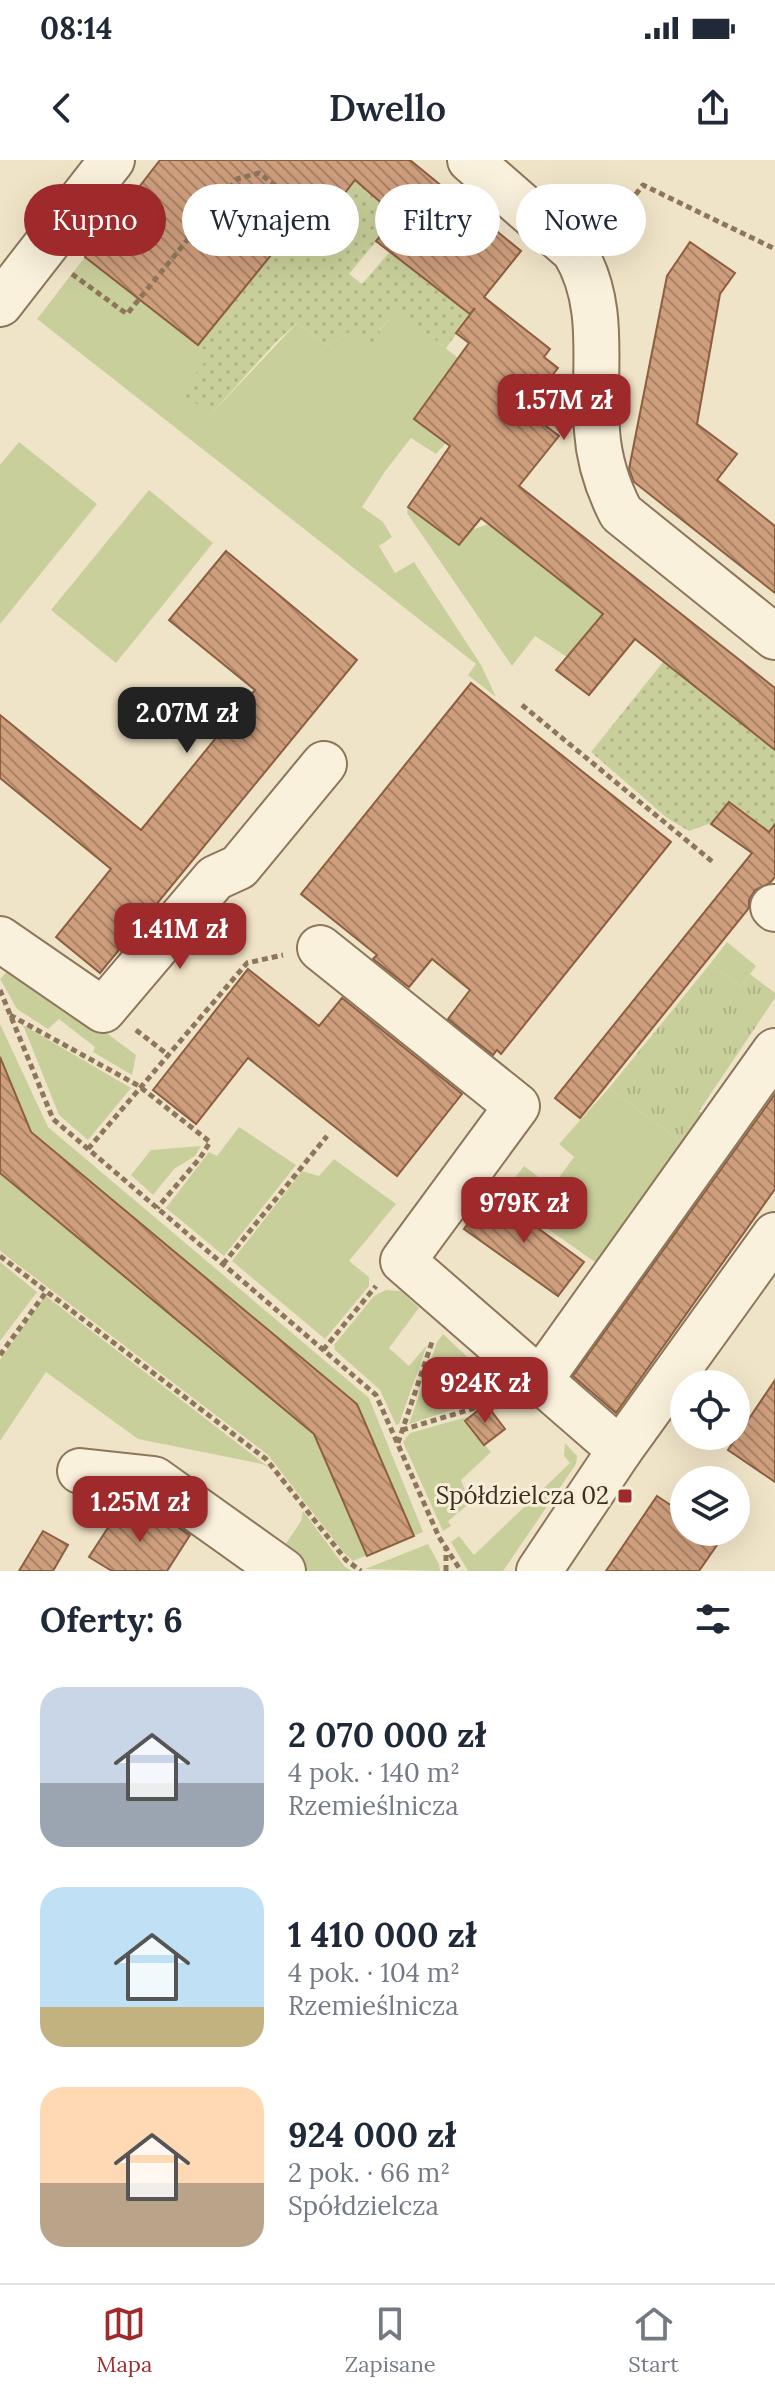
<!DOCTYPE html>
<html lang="pl">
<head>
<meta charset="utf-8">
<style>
  body { margin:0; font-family:Lora,serif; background:#f2f2f3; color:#1f2937; height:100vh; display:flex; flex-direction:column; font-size:30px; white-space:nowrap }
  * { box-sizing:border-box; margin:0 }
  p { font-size:26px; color:#747a83 }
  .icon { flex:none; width:44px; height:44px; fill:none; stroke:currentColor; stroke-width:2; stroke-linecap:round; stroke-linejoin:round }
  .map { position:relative; height:1411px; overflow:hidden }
  .panel { display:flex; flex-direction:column; background:#fff; flex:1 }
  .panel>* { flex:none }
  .guide { position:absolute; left:24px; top:24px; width:728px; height:72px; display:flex; gap:16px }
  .controls { position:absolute; left:670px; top:1210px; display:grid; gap:16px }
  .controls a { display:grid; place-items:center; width:80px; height:80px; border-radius:50%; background:#fff; box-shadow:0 8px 32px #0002; font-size:40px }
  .price { position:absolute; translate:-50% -68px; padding:0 18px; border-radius:16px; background:#9e2a2b; color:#fff; font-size:26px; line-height:52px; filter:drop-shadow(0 2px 4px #0008) }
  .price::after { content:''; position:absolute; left:50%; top:48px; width:24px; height:18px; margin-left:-12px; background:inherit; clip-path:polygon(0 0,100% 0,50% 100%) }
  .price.on { background:#222; color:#fff }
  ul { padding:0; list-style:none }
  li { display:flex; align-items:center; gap:24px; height:200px; padding:0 40px }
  li span { display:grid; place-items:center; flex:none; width:224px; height:160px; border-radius:24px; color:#555 }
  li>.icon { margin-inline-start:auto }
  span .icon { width:96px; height:96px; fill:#fffc; stroke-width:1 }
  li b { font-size:34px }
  h2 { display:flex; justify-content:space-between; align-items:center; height:96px; padding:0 40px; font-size:34px }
  .tag { padding:0 28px; border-radius:36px; background:#fff; box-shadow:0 8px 32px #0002; font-size:28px; line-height:72px }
  .tag.on { background:#9e2a2b; color:#fff }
  .status { display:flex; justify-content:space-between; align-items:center; height:56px; padding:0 40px; background:#fff; direction:ltr }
  .status svg { height:22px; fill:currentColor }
  header { display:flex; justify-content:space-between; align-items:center; height:104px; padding:0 40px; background:#fff; font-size:36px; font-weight:600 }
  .tabs { display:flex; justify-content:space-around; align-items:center; height:112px; border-top:2px solid #e0e1e3; background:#fff; font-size:22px; color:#747a83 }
  .tabs a { display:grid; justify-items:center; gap:4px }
  .tabs .on { color:#9e2a2b }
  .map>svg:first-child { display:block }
</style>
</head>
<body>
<div class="status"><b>08:14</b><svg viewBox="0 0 49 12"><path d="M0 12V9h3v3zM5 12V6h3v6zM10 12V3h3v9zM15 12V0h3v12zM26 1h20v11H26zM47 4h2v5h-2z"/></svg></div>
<header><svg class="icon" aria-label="back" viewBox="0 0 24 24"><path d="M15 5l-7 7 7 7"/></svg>Dwello<svg class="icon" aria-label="share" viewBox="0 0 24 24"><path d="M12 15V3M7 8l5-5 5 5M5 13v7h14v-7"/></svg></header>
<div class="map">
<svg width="775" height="1411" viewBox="0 0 775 1411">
  <defs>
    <pattern id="park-tufts" width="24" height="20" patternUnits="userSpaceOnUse" patternTransform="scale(2)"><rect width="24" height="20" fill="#c9cf9b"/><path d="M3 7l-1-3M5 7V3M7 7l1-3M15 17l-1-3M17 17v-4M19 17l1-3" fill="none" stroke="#aeb285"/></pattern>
    <pattern id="garden-dots" width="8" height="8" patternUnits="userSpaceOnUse" patternTransform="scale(2)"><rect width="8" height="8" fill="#c9cf9b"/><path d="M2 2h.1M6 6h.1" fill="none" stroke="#aeb285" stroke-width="1.8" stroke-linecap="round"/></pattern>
    <pattern id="building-back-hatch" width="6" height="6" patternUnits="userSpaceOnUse" patternTransform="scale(2)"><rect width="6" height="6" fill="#cf9f7d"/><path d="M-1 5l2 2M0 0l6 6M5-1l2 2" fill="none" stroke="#a98266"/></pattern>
  </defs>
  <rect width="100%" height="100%" fill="#f0e4c8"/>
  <g fill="#c9cf9b">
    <polygon points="85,97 212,194 212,253 297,163 328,186 351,171 379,171 398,150 458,198 414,258 446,283 436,294 411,278 386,310 362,347 383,362 392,377 379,386 395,413 414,402 481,505 496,537 468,515 476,504 37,159"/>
    <polygon points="19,282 97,344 0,464 0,305"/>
    <polygon points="149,330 213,383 116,503 51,450"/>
    <polygon points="408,347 459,385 471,370 489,364 612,461 567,497 535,476 512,506 407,353"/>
    <polygon points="727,782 756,806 741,826 710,804"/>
    <polygon points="14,804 136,895 132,915 93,892 95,887 59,859 48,869 17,849 0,819"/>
    <polygon points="0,864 48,967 369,1238 423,1372 353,1401 345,1394 268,1295 0,1091"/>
    <polygon points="23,865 131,928 88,980 59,955"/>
    <polygon points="609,928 679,981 699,951 711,959 605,1109 501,1036 524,1006 552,1027 574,997 559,984"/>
    <polygon points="239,967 296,1005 224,1096 166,1048 209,992 217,996"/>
    <polygon points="201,986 195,996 174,1009 153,1035 131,1015 151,990"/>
    <polygon points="334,999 396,1044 349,1101 369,1117 369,1126 325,1179 232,1101 302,1011 319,1016"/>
    <polygon points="0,1102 37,1132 0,1181"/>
    <polygon points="386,1130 401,1131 419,1148 389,1188 409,1206 427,1185 399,1264 396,1265 380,1230 335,1190 334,1185 374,1136"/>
    <polygon points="45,1136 46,1136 271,1309 262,1304 138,1279 46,1212 0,1281 0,1200"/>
    <polygon points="443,1174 500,1228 480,1241 409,1264 437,1182"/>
    <polygon points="470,1256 465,1261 491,1292 461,1320 470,1343 448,1361 451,1366 443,1371 403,1282 410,1273"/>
    <polygon points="565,1283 577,1296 576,1304 503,1411 468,1411 451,1382 459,1376 474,1395 570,1303 564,1296"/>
    <polygon points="303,1351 345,1407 352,1411 305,1411 281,1397 279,1394 301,1361"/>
    <polygon points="428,1384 439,1404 440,1411 365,1409"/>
  </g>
  <polygon fill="url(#park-tufts)" points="710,804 741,826 750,814 775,833 775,838 679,981 609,928"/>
  <g fill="url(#garden-dots)">
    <polygon points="355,20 397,56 349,114 362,124 401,79 426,119 471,154 446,188 398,151 379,170 382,179 371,187 351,171 328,186 297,163 275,183 212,253 180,234 211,194 198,185 291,69 307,81"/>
    <polygon points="663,502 775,590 775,676 729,643 711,663 689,671 667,658 591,592"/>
  </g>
  <g fill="url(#building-back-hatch)" stroke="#8d5f41" stroke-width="2">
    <polygon points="160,0 410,0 521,91 484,137 550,189 544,197 558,208 525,250 559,276 519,326 775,528 775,590 635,479 589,535 556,510 603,454 481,358 459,385 408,347 450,286 414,259 469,183 456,173 475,148 470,154 376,81 388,67 385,46 355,20 330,52 315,41 198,185 85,97"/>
    <polygon points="690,82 735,113 720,134 697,264 737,294 717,320 775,366 775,433 634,322 629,309 667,116"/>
    <polygon points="226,391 357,500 100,813 56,777 111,709 0,618 0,555 141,670 255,530 169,460"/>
    <polygon points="471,523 671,682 501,894 497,890 493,895 448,859 470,830 432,799 409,827 373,799 377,795 301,734"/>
    <polygon points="729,642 769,672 775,664 775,717 770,723 755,730 749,740 749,748 580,958 555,938 752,693 711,664"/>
    <polygon points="248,809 319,866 342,838 462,934 397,1016 248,898 196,964 153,930"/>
    <polygon points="0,897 31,972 357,1244 414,1376 367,1396 314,1274 0,1013"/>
    <polygon points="775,934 775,1029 616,1253 573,1216"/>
    <polygon points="490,1033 584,1102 558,1136 464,1069"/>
    <polygon points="775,1220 775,1322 728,1290"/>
    <polygon points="486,1244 505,1269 484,1285 465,1261"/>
    <polygon points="657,1336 684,1354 684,1372 726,1372 699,1411 606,1411"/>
    <polygon points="141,1343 190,1375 167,1411 112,1411 89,1397 113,1360 125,1367"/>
    <polygon points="43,1371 68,1385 53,1411 19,1411"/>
  </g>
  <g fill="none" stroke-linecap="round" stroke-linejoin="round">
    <g stroke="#8d765c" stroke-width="48">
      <g id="minor">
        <path d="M470 0 574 91C608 146 592 210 597 271 599 301 607 326 621 353L775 477"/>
        <polyline points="0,144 112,0"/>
        <polyline points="773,747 775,749"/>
        <polyline points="0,779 103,850 215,718 239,707 324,604"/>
        <polyline points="320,788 517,946 403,1101 620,1290"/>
        <polyline points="540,1220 775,891"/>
        <polyline points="80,1311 154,1319 283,1411"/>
        <polyline points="539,1411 620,1290 775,1075"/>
      </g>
    </g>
    <g stroke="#8d765c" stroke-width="5" stroke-dasharray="6 4" stroke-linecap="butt">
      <polyline points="605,74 643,25 775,89"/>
      <polyline points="72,114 127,154 237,19 259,13 305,49"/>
      <polyline points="522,545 714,703"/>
      <polyline points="0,830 53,959 376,1235 439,1377 461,1411"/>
      <polyline points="10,855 139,926 210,982 200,998 157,1048"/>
      <polyline points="136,870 167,894"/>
      <polyline points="88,989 247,803 283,795"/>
      <polyline points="0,1096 266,1299 346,1400 361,1411"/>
      <polyline points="223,1104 327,976"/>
      <polyline points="323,1190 376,1126"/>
      <polyline points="0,1195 46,1132"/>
      <polyline points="402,1270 475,1248 487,1240 492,1246 502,1239"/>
      <polyline points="398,1283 433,1179"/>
      <polyline points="446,1411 446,1388"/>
    </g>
    <use href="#minor" stroke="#faf1dc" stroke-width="44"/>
  </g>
  <rect fill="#9e2a2b" stroke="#f7eed8" stroke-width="3" x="617" y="1328" width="16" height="16" rx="4"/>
  <g text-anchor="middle" stroke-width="6" stroke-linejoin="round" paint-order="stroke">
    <g font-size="24" fill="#3d2e20" stroke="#f7eed8" text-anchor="end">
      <text x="609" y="1344">Spółdzielcza 02</text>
    </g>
  </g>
</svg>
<div class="controls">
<a><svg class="icon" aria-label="locate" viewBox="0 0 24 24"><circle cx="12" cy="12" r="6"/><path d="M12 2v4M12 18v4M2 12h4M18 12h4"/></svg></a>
<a><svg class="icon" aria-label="layers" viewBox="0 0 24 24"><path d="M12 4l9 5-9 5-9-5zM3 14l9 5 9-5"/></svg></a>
</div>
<b class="price" style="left:564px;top:282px">1.57M zł</b>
<b class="price on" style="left:187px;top:595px">2.07M zł</b>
<b class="price" style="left:180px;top:811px">1.41M zł</b>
<b class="price" style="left:524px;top:1085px">979K zł</b>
<b class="price" style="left:485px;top:1265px">924K zł</b>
<b class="price" style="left:140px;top:1384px">1.25M zł</b>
<div class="guide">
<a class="tag on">Kupno</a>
<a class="tag">Wynajem</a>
<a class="tag">Filtry</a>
<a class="tag">Nowe</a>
</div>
</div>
<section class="panel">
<h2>Oferty: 6<svg class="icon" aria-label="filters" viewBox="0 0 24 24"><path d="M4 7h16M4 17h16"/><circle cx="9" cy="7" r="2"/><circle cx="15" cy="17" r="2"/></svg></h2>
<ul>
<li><span style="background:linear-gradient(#c9d6e8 60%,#9aa5b1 0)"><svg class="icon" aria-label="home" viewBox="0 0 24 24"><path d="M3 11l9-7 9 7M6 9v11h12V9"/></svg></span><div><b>2 070 000 zł</b><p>4 pok. · 140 m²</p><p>Rzemieślnicza</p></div></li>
<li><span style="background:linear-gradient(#bfe0f5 75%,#c2b280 0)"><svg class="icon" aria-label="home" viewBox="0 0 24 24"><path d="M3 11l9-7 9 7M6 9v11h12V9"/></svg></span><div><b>1 410 000 zł</b><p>4 pok. · 104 m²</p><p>Rzemieślnicza</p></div></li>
<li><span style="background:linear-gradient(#ffd9b3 60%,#b9a48a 0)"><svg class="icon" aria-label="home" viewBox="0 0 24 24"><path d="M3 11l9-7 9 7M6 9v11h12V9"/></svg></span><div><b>924 000 zł</b><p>2 pok. · 66 m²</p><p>Spółdzielcza</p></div></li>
</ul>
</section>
<nav class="tabs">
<a class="on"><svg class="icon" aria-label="map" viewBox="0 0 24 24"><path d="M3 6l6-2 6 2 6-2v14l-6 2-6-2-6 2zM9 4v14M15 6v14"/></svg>Mapa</a>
<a><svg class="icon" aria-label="saved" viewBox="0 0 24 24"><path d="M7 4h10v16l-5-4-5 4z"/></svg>Zapisane</a>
<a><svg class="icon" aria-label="home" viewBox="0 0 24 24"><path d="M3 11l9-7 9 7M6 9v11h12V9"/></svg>Start</a>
</nav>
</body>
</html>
